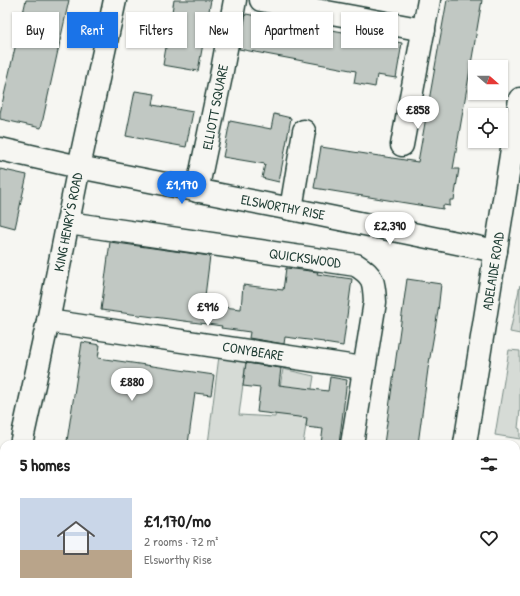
<!DOCTYPE html>
<html lang="en">
<head>
<meta charset="utf-8">
<style>
  body { margin:0; font-family:"Patrick Hand",sans-serif; background:#f2f2f2; color:#222; height:100vh; display:flex; flex-direction:column; font-size:15px; white-space:nowrap }
  * { box-sizing:border-box; margin:0 }
  p { font-size:13px; color:#767676 }
  .icon { flex:none; width:22px; height:22px; fill:none; stroke:currentColor; stroke-width:2; stroke-linecap:round; stroke-linejoin:round }
  .map { position:relative; flex:1; overflow:hidden }
  .details { position:absolute; left:0px; top:440px; width:520px; height:156px; display:flex; flex-direction:column; background:#fff; border-radius:12px 12px 0 0; box-shadow:0 1px 3px #0004 }
  .details>* { flex:none }
  .hud { position:absolute; left:12px; top:12px; width:496px; height:36px; display:flex; gap:8px }
  .needle { width:26px; rotate:110deg }
  .tools { position:absolute; left:468px; top:60px; display:grid; gap:8px }
  .tools a { display:grid; place-items:center; width:40px; height:40px; border-radius:0px; background:#fff; box-shadow:0 1px 3px #0004; font-size:20px }
  .price { position:absolute; translate:-50% -34px; padding:0 9px; border-radius:14px; background:#fff; color:#222; font-size:13px; line-height:26px; filter:drop-shadow(0 1px 2px #0008) }
  .price::after { content:''; position:absolute; left:50%; top:24px; width:12px; height:9px; margin-left:-6px; background:inherit; clip-path:polygon(0 0,100% 0,50% 100%) }
  .price.active { background:#1a73e8; color:#fff }
  ul { padding:0; list-style:none }
  li { display:flex; align-items:center; gap:12px; height:100px; padding:0 20px }
  li span { display:grid; place-items:center; flex:none; width:112px; height:80px; border-radius:0px; color:#555 }
  li>.icon { margin-inline-start:auto }
  span .icon { width:48px; height:48px; fill:#fffc; stroke-width:1 }
  li b { font-size:17px }
  h2 { display:flex; justify-content:space-between; align-items:center; height:48px; padding:0 20px; font-size:17px }
  .chip { padding:0 14px; border-radius:0px; background:#fff; box-shadow:0 1px 3px #0004; font-size:14px; line-height:36px }
  .chip.active { background:#1a73e8; color:#fff }
  .map>svg:first-child { display:block }
</style>
</head>
<body>
<div class="map">
<svg width="520" height="596" viewBox="0 0 520 596">
  <rect width="100%" height="100%" fill="#f6f6f2"/>
  <filter id="ink" filterUnits="userSpaceOnUse"><feTurbulence type="fractalNoise" baseFrequency=".025" numOctaves="2"/><feDisplacementMap in="SourceGraphic" scale="8" xChannelSelector="R" yChannelSelector="G"/><feConvolveMatrix kernelMatrix="1 2 1 2 8 2 1 2 1" color-interpolation-filters="sRGB"/></filter>
  <g filter="url(#ink)">
    <g fill="#d6dbd6" stroke="#7a8c85">
      <polygon points="520,285 520,334 510,332"/>
      <polygon points="509,350 520,351 520,410 518,428 520,429 520,439 495,435"/>
      <polygon points="219,356 246,361 239,415 275,417 283,369 314,376 303,444 208,444"/>
    </g>
    <g fill="#c1c8c3" stroke="#1f3d34">
      <polygon points="26,0 69,0 41,128 0,119 0,113"/>
      <polygon points="174,0 211,0 198,71 163,65"/>
      <polygon points="447,0 482,0 453,169 459,169 454,200 450,200 450,206 443,205 443,209 314,188 321,147 418,162"/>
      <polygon points="246,14 402,43 396,78 377,75 375,87 354,83 356,71 239,49"/>
      <polygon points="135,91 155,94 153,105 193,112 186,147 126,136"/>
      <polygon points="274,114 291,118 279,182 262,178 265,164 223,157 230,121 271,129"/>
      <polygon points="0,169 27,175 15,228 0,224"/>
      <polygon points="110,242 210,256 204,304 206,305 241,309 243,285 283,290 286,268 318,272 317,274 352,279 343,346 324,343 324,342 285,337 284,344 249,338 250,332 221,328 222,326 101,310"/>
      <polygon points="407,279 441,284 438,311 428,369 418,444 384,444"/>
      <polygon points="82,342 100,345 98,358 214,375 211,395 195,393 188,444 85,444 67,441"/>
      <polygon points="246,363 281,368 279,385 328,391 330,377 347,380 339,444 321,444 323,429 306,427 307,418 257,412 260,388 243,386"/>
    </g>
    <g fill="none" stroke-linecap="round" stroke-linejoin="round">
      <g stroke="#1f3d34" stroke-width="25">
        <g id="minor">
          <polyline points="261,0 424,30"/>
          <polyline points="402,145 429,0"/>
          <polyline points="0,149 79,167 291,209 496,251"/>
          <polyline points="197,191 221,76 235,0"/>
          <polyline points="291,209 304,131"/>
          <path d="M68 223 356 265C374 276 374 282 375 302L352 444"/>
          <polyline points="48,321 363,368"/>
          <polyline points="21,444 48,321 79,167 115,0"/>
          <polyline points="0,542 4,523"/>
          <polyline points="330,596 330,592"/>
        </g>
      </g>
      <g stroke="#1f3d34" stroke-width="25">
        <g id="major">
          <polyline points="465,444 520,99"/>
          <polyline points="442,596 442,592"/>
        </g>
      </g>
      <use href="#minor" stroke="#f6f6f2" stroke-width="22"/>
      <use href="#major" stroke="#f6f6f2" stroke-width="22"/>
    </g>
  </g>
  <g text-anchor="middle" stroke-width="3.5" stroke-linejoin="round" paint-order="stroke">
    <g font-size="14" fill="#1f3d34" stroke="#f6f6f2">
      <text transform="translate(215 107) rotate(-79)" y="5">ELLIOTT SQUARE</text>
      <text transform="translate(283 207) rotate(11)" y="5">ELSWORTHY RISE</text>
      <text transform="translate(68 222) rotate(-79)" y="5">KING HENRY'S ROAD</text>
      <text transform="translate(305 258) rotate(8)" y="5">QUICKSWOOD</text>
      <text transform="translate(493 271) rotate(-81)" y="5">ADELAIDE ROAD</text>
      <text transform="translate(253 351) rotate(9)" y="5">CONYBEARE</text>
    </g>
  </g>
</svg>
<div class="tools">
<a><svg class="needle" viewBox="-14 -14 28 28"><path d="M0-13l5 13h-10z" fill="#e53935"/><path d="M0 13l5-13h-10z" fill="#767676"/></svg></a>
<a><svg class="icon" aria-label="locate" viewBox="0 0 24 24"><circle cx="12" cy="12" r="6"/><path d="M12 2v4M12 18v4M2 12h4M18 12h4"/></svg></a>
</div>
<b class="price" style="left:418px;top:130px">£858</b>
<b class="price active" style="left:182px;top:205px">£1,170</b>
<b class="price" style="left:390px;top:246px">£2,390</b>
<b class="price" style="left:208px;top:327px">£916</b>
<b class="price" style="left:132px;top:402px">£880</b>
<div class="hud">
<a class="chip">Buy</a>
<a class="chip active">Rent</a>
<a class="chip">Filters</a>
<a class="chip">New</a>
<a class="chip">Apartment</a>
<a class="chip">House</a>
</div>
<section class="details">
<h2>5 homes<svg class="icon" aria-label="filters" viewBox="0 0 24 24"><path d="M4 7h16M4 17h16"/><circle cx="9" cy="7" r="2"/><circle cx="15" cy="17" r="2"/></svg></h2>
<ul>
<li><span style="background:linear-gradient(#c9d6e8 65%,#b9a48a 0)"><svg class="icon" aria-label="home" viewBox="0 0 24 24"><path d="M3 11l9-7 9 7M6 9v11h12V9"/></svg></span><div><b>£1,170/mo</b><p>2 rooms · 72 m²</p><p>Elsworthy Rise</p></div><svg class="icon" aria-label="heart" viewBox="0 0 24 24"><path d="M12 20l-8-8c-3-5 5-10 8-4 3-6 11-1 8 4z"/></svg></li>
</ul>
</section>
</div>
</body>
</html>
